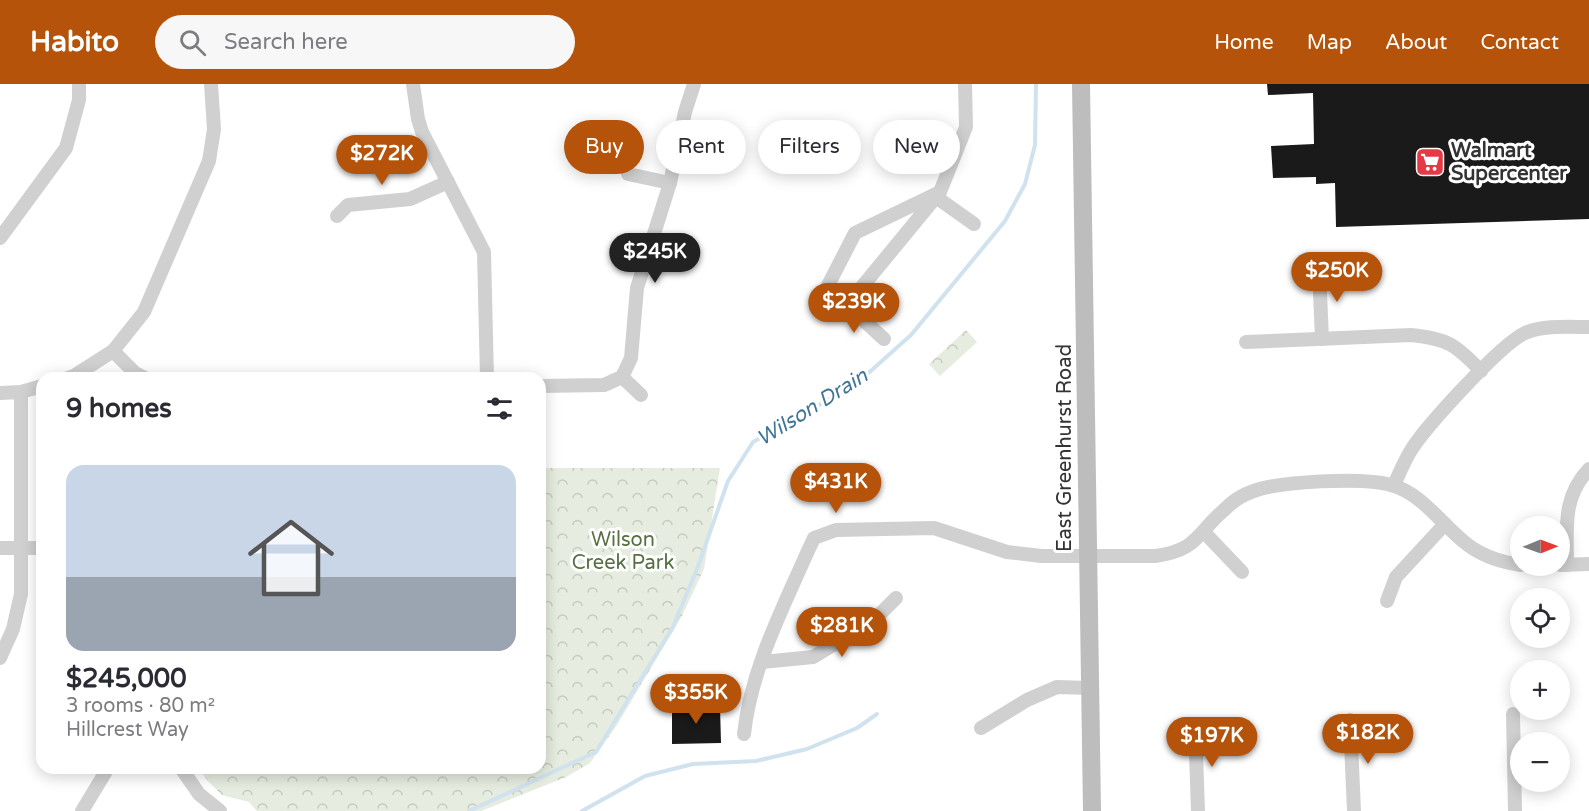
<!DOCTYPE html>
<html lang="en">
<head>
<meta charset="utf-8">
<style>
  body { margin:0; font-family:"Varela Round",sans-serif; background:#f7f7f7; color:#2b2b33; height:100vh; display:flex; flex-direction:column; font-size:22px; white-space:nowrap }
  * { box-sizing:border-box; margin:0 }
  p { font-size:20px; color:#7c7c81 }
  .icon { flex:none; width:33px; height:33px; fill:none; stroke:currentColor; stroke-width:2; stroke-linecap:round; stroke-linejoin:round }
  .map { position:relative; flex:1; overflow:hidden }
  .sheet { position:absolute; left:36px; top:288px; width:510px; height:402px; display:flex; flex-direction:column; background:#fff; border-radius:18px; box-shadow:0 3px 15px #0003 }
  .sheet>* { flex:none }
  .banner { position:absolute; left:564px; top:36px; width:570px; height:54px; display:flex; gap:12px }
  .needle { width:39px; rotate:89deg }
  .controls { position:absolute; left:1510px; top:432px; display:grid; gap:12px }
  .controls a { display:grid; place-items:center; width:60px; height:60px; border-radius:50%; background:#fff; box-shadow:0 3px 15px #0003; font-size:30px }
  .price { position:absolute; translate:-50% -51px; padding:0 14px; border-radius:21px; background:#b45309; color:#fff; font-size:20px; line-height:39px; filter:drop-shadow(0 2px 3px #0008) }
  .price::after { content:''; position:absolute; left:50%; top:36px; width:18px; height:14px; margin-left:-9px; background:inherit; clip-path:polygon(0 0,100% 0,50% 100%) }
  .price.current { background:#222; color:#fff }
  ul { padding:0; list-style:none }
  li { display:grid; align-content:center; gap:12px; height:318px; padding:0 30px }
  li+li { border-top:2px solid #e1e1e2 }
  li span { display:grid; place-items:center; height:186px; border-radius:18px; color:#555 }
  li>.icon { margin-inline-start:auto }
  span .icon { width:108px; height:108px; fill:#fffc; stroke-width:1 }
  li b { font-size:26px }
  h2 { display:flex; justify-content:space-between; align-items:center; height:72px; padding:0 30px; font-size:26px }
  .tag { padding:0 21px; border-radius:27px; background:#fff; box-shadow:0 3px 15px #0003; font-size:21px; line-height:54px }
  .tag.current { background:#b45309; color:#fff }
  header { display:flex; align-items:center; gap:36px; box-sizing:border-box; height:84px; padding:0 30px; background:#b45309; color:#fff }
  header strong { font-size:28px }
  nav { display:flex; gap:33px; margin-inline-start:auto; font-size:21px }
  .search { width:420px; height:54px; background:#f7f7f7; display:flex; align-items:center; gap:15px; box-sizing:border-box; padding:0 21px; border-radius:33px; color:#7c7c81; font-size:22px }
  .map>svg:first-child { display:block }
</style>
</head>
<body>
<header>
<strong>Habito</strong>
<div class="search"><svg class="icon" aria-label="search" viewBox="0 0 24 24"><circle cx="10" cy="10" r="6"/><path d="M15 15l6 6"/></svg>Search here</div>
<nav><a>Home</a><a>Map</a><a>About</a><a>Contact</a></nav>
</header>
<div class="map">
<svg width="1589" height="727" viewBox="0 0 1589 727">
  <defs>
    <pattern id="forest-crowns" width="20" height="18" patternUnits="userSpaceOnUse" patternTransform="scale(1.5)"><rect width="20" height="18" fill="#e6ecdf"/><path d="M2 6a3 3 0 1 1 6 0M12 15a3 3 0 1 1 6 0" fill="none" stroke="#c6cbc0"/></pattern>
  </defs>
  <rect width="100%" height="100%" fill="#fff"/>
  <g fill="url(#forest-crowns)">
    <polygon points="966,246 977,258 940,292 929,280"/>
    <polygon points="540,384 720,384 704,485 682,532 617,641 590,679 566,693 481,727 257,727 249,718 222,711 208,697 198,684 540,684"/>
  </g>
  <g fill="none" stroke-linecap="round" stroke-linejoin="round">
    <g stroke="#cfe2ee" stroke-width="4">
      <polyline points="469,727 596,668 673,543 697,485 728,397 753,358 855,301 911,251 1005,137 1025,100 1035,61 1036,0"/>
      <polyline points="582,727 645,692 693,680 756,677 807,665 857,644 877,630"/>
    </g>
  </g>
  <g fill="#1a1a1a">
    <polygon points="1267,0 1589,0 1589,135 1336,143 1335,99 1316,100 1316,93 1273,94 1271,62 1314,60 1313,9 1268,11"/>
    <polygon points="696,621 720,623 721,659 672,660 672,622"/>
  </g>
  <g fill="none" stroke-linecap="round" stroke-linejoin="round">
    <g stroke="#d0d0d0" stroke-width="14">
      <polyline points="413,0 418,35 422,48 484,168 487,294"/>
      <polyline points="628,90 670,99"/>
      <polyline points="940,108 855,149 821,215 824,231 847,221 940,108 966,43 965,0"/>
      <polyline points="936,113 974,140"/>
      <polyline points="337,132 348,121 410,115 448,98"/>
      <polyline points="0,154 66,64 79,16 79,0"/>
      <polyline points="1319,185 1322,255"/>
      <polyline points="847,221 884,255"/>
      <path d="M1246 258 1411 251C1448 255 1455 260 1481 287"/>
      <polyline points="113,267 135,289 145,294"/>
      <polyline points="622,293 641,311"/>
      <polyline points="68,294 74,292 113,267 144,228 209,77 214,45 211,0"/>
      <polyline points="540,302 604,301 622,293 631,274 637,204 670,99 685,28 694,0"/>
      <polyline points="0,309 21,308 42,302"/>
      <path d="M1394 401C1399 390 1404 378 1410 368 1424 344 1501 260 1525 249 1544 241 1569 243 1589 243"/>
      <polyline points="1204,448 1242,488"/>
      <polyline points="0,464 42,464"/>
      <polyline points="1560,481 1589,480"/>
      <path d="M1567 481C1567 444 1562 413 1589 385"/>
      <polyline points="1387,517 1396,493 1445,440"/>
      <polyline points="0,574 13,545 21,510 21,308"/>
      <polyline points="762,578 813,573 873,537 896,514"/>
      <polyline points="1513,630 1515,727"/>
      <polyline points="1350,636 1354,727"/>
      <polyline points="1195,641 1198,727"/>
      <polyline points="981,644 1027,616 1057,603 1089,604"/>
      <path d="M744 650C751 586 781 528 807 469L814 454 836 446 934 444 1007 468 1041 472H1155C1198 466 1196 450 1224 426 1231 419 1242 411 1251 408 1278 397 1363 393 1391 401 1421 409 1440 438 1463 457 1479 471 1500 478 1521 481"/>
      <polyline points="181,684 199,710 220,727"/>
      <polyline points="82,727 108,684"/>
    </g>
    <polyline stroke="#bdbdbd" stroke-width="18" points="1081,0 1092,727"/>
  </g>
  <defs>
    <g id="supermarket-square" transform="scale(1.5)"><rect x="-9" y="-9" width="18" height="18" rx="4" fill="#e63946" stroke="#fff"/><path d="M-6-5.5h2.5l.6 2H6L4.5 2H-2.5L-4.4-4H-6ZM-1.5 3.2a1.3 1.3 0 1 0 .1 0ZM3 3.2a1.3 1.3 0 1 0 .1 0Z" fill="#fff"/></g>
  </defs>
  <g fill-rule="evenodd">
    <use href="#supermarket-square" x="1430" y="78"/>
  </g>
  <g text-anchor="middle" stroke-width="6" stroke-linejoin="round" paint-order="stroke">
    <g font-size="20" font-weight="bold" fill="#333" stroke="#fff" text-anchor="start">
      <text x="1451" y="73">Walmart<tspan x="1451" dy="23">Supercenter</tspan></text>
    </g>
    <g font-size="20" fill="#333" stroke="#fff">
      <text transform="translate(1064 364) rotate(-90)" y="7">East Greenhurst Road</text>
    </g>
    <g font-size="20" fill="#56703f" stroke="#fff">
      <text x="623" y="462">Wilson<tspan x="623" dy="23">Creek Park</tspan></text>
    </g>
    <g font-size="21" font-style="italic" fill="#3f7597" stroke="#fff">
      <text transform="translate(812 323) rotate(-32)" y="7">Wilson Drain</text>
    </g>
  </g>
</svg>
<div class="controls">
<a><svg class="needle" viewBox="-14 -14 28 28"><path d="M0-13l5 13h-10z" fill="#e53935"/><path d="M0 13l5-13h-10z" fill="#7c7c81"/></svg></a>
<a><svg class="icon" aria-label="locate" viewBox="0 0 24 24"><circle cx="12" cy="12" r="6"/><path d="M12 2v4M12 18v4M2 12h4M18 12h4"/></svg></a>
<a>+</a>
<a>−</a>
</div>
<b class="price" style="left:382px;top:102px">$272K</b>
<b class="price current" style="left:655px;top:200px">$245K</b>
<b class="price" style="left:1337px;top:219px">$250K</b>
<b class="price" style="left:854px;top:250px">$239K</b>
<b class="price" style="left:836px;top:430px">$431K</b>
<b class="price" style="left:842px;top:574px">$281K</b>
<b class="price" style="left:696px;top:641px">$355K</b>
<b class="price" style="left:1368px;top:681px">$182K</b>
<b class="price" style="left:1212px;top:684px">$197K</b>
<div class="banner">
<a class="tag current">Buy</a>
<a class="tag">Rent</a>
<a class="tag">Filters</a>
<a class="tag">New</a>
</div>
<section class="sheet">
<h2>9 homes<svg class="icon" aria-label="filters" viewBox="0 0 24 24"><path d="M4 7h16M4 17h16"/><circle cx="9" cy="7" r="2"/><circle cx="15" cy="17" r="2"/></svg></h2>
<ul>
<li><span style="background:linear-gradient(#c9d6e8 60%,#9aa5b1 0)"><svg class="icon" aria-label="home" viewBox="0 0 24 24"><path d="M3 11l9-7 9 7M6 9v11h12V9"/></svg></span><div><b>$245,000</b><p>3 rooms · 80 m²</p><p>Hillcrest Way</p></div></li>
</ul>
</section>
</div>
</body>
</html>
